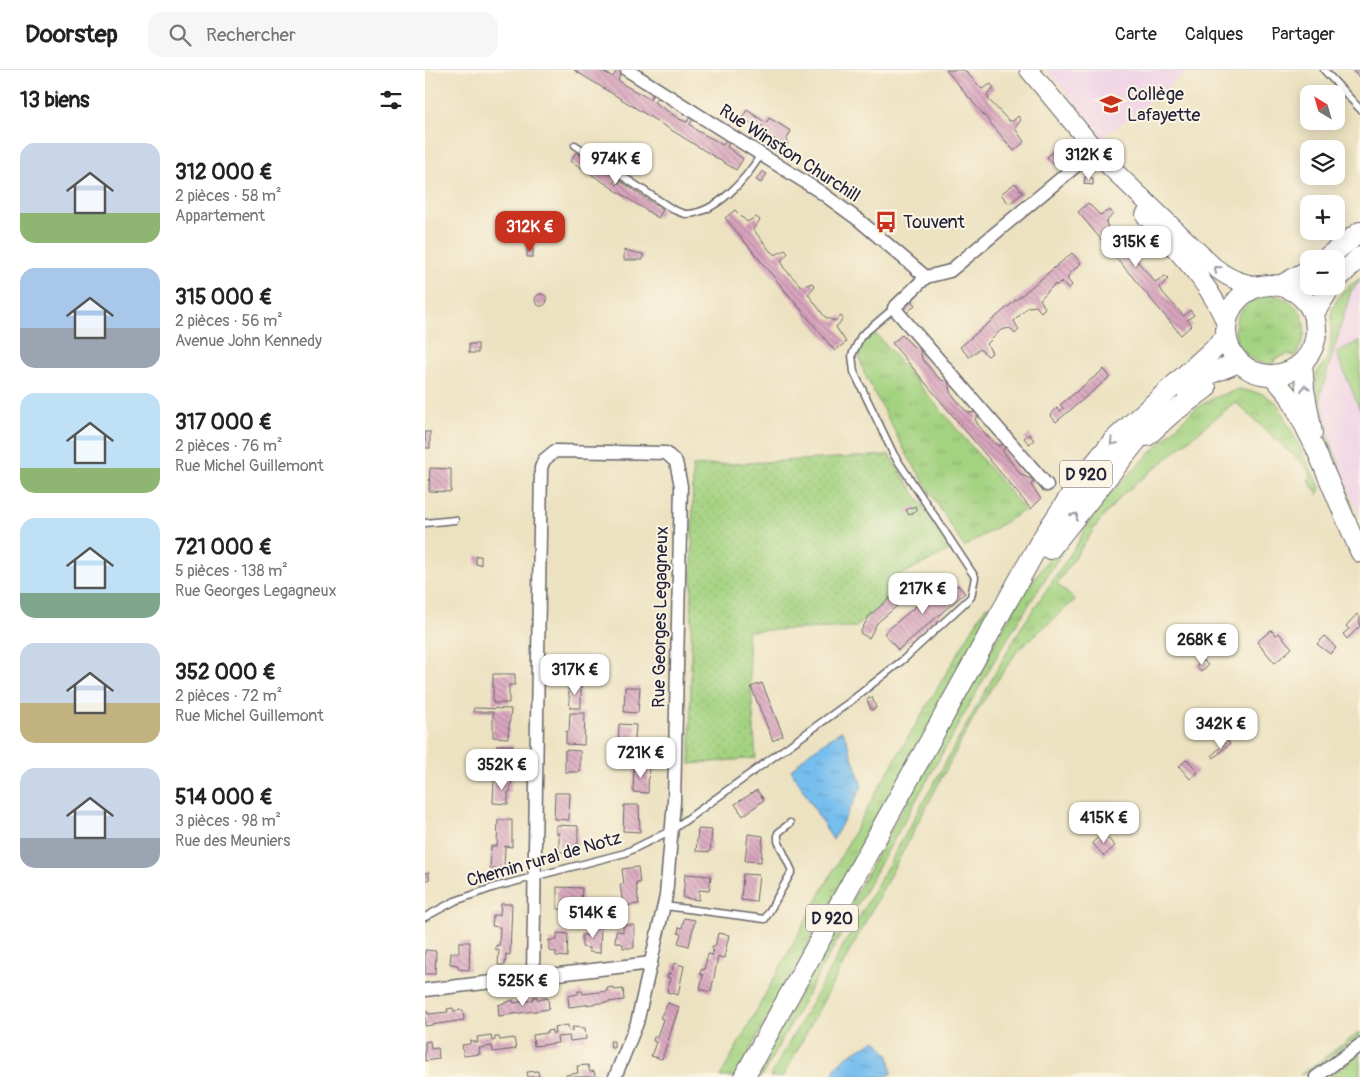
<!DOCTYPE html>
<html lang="fr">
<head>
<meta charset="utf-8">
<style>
  body { margin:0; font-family:Pangolin,sans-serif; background:#f6f6f6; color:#222; height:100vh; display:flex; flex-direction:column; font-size:19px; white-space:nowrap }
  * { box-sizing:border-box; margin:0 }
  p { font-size:16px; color:#767676 }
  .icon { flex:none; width:28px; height:28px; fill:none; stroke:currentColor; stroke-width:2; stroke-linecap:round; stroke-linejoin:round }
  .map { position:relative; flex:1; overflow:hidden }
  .details { display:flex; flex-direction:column; background:#fff; width:425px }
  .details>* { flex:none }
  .needle { width:32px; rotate:323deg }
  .tools { position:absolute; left:875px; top:15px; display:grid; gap:10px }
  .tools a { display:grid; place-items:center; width:45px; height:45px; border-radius:10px; background:#fff; box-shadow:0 2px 12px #0003; font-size:25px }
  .price { position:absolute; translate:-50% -42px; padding:0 11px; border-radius:10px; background:#fff; color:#222; font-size:16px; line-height:32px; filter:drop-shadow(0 1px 2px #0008) }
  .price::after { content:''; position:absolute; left:50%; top:30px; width:15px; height:11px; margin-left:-8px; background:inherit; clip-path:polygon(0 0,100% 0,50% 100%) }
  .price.current { background:#c8321e; color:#fff }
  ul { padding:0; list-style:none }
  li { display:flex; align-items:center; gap:15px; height:125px; padding:0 20px }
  li span { display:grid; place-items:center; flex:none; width:140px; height:100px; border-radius:15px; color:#555 }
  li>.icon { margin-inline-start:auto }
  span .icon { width:60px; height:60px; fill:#fffc; stroke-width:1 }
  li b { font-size:21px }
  h2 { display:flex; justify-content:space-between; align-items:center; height:60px; padding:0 20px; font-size:21px }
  header { display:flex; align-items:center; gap:30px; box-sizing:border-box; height:70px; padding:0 25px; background:#fff; border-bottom:1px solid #e0e0e0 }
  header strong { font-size:24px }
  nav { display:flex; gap:28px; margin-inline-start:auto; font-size:18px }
  .search { width:350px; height:45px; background:#f6f6f6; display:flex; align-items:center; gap:12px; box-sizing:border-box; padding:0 18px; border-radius:15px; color:#767676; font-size:19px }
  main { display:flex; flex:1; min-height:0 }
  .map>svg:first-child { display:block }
</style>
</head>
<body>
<header>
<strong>Doorstep</strong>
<div class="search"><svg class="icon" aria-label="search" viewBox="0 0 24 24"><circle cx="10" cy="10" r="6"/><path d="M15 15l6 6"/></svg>Rechercher</div>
<nav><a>Carte</a><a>Calques</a><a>Partager</a></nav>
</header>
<main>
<section class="details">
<h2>13 biens<svg class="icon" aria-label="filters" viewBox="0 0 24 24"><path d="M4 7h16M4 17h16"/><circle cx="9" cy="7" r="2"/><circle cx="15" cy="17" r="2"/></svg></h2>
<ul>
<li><span style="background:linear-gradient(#c9d6e8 70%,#8fb573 0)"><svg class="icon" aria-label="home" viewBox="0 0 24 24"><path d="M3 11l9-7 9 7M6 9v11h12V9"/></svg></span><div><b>312 000 €</b><p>2 pièces · 58 m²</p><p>Appartement</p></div></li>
<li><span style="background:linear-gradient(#a9c7e8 60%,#9aa5b1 0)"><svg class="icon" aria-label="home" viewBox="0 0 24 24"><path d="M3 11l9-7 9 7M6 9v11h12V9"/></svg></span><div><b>315 000 €</b><p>2 pièces · 56 m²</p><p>Avenue John Kennedy</p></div></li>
<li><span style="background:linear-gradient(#bfe0f5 75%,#8fb573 0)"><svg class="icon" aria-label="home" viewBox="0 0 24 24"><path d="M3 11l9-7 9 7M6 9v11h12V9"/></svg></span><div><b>317 000 €</b><p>2 pièces · 76 m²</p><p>Rue Michel Guillemont</p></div></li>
<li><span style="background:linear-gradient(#bfe0f5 75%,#7fa58c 0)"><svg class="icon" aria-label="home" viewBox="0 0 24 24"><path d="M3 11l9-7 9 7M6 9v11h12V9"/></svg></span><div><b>721 000 €</b><p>5 pièces · 138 m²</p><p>Rue Georges Legagneux</p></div></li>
<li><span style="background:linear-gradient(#c9d6e8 60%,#c2b280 0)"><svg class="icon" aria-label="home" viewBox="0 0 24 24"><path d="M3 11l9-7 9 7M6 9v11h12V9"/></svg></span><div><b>352 000 €</b><p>2 pièces · 72 m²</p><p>Rue Michel Guillemont</p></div></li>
<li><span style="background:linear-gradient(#c9d6e8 70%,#9aa5b1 0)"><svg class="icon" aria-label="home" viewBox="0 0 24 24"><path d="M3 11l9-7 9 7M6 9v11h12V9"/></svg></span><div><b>514 000 €</b><p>3 pièces · 98 m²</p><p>Rue des Meuniers</p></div></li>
</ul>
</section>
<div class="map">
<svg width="935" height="1007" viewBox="0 0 935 1007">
  <defs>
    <pattern id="grass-tufts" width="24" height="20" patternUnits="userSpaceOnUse" patternTransform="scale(1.25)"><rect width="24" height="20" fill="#a3d280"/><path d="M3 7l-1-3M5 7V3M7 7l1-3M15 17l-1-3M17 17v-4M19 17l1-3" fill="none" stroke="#8cb470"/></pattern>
    <pattern id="garden-dots" width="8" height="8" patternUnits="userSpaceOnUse" patternTransform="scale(1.25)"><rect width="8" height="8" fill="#a3d280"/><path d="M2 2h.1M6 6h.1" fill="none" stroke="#8cb470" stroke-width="1.8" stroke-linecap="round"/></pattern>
    <pattern id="water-ripples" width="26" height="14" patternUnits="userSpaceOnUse" patternTransform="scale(1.25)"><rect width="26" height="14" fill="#76beee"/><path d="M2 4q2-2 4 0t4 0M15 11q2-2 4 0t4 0" fill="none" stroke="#609ac2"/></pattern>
    <pattern id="building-back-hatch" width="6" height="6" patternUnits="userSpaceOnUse" patternTransform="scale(1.25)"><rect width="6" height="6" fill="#d9a5be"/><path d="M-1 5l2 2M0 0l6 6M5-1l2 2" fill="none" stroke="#b0869c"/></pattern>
  </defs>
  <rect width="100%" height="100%" fill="#fcf5e5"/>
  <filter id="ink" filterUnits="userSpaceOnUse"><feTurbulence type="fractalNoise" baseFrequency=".02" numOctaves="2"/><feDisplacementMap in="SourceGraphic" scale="10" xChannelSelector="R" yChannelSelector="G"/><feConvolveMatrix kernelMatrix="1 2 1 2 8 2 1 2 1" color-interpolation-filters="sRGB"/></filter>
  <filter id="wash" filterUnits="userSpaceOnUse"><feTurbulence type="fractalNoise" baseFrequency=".0096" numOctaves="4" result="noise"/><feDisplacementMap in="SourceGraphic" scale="20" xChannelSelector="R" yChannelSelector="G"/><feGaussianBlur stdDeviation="1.12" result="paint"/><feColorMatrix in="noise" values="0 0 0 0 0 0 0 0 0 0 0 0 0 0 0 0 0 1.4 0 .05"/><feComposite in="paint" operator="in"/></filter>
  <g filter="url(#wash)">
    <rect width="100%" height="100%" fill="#ece2c1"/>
    <g fill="#efd0e6">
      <polygon points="622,0 764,0 678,68"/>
      <polygon points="935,211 935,447 903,371 895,326 926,221"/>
    </g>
    <g fill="url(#grass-tufts)" stroke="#627a5e">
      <polygon points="935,208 935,211 926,221 895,326 902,360 929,440 927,442 899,364 890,312 892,303 902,289 906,274 907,238 917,222"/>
      <path d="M842 225C876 226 891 257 870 285L869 286 863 284 850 289 848 295C801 292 796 236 842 225Z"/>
      <path d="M901 237C898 266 905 274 886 300L884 299C892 286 898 276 899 261 899 252 897 246 901 237Z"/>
      <polygon points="446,263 453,266 600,440 539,477 481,383 439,303 434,287 435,275"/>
      <polygon points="814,319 838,324 852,333 895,417 893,425 883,410 886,407 881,397 810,332 696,426 671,456 632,514 650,530 593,580 555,636 358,1007 345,1007 591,566 593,567 592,564 652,474 668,444 681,428 767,341 788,328"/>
      <polygon points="653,457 574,582 336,1007 329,1007 595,528 626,486"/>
      <polygon points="561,536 567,537 562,553 310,1007 295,1007 455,715"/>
      <path d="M935 962V967C913 977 898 997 875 1005Z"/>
      <polygon points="935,984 935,1007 904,1007"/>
    </g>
    <polygon fill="#a3d280" stroke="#627a5e" points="935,271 935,340 911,282"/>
    <polygon fill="url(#garden-dots)" stroke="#627a5e" points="464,385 527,479 475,505 473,520 431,557 322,561 331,688 265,694 268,396"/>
    <g fill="url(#water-ripples)" stroke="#4c7094">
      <polygon points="416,661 419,663 437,716 408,770 366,700 384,683"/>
      <path d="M451 970 464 986 467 1003 460 1007H408C408 989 438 978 451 970Z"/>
    </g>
    <g id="blocks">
      <g fill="url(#building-back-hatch)">
        <polygon points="149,0 175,0 188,7 192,0 198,0 193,9 199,15 225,29 230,21 235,23 229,32 254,49 262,52 267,43 271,45 265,54 271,60 298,75 303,66 307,68 302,77 318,89 311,100"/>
        <polygon points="521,0 539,0 557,19 566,14 569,18 562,25 564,30 584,51 588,51 593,46 596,50 590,58 599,72 589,81"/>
        <polygon points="927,0 935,0 935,8"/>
        <polygon points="322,40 341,53 344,48 366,61 361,71 363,73 361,76 336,61 339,57 335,55 333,58 317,48"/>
        <polygon points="637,75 645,84 630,96 622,87"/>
        <polygon points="151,82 191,108 189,112 192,115 195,111 238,140 233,148 146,91"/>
        <polygon points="337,101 342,104 336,113 331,110"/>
        <polygon points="660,107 668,108 668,115 659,114"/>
        <polygon points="590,113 598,123 584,134 576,124"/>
        <polygon points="663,133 675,145 685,140 688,144 681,152 683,158 703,178 712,173 715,177 708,184 711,190 730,212 740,206 743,209 735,217 738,223 759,246 765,240 769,245 762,250 767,255 756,265 653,142"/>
        <polygon points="310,140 322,152 331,147 335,150 328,159 345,181 350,185 360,180 363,183 356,191 359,196 358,197 377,217 387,213 390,216 383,224 400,247 410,251 416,246 418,249 411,257 421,272 410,281 300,148"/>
        <polygon points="108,178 108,187 102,187 102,179"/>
        <polygon points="199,180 218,184 218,190 199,190"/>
        <polygon points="647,183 656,193 643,206 643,210 647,215 643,219 638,213 635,212 631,216 630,214 615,229 620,238 616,242 611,236 603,237 589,251 594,260 590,264 585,258 576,260 562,274 567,283 563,286 555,279 544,287 535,277"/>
        <circle cx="116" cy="230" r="6"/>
        <polygon points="486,231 490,235 482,243 478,238"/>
        <polygon points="477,265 490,278 494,276 497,289 512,306 518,311 523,309 525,322 540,340 545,343 551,342 553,345 550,349 553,355 568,372 574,376 578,374 580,377 578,381 596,405 609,410 606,415 616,429 606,439 467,273"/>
        <rect x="44" y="274" width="9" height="9"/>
        <polygon points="679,299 685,307 631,352 625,345 632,338 635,341 638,338 635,335"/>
        <rect x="0" y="362" width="5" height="16"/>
        <polygon points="604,364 609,370 604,374 599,368"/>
        <polygon points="5,398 26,399 26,422 4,421"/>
        <polygon points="490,436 492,441 484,445 481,440"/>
        <polygon points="51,486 56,486 56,495 51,494"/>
        <polygon points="527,513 530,517 533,515 540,523 473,580 459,563 516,515 519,519"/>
        <polygon points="480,515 488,515 491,520 452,553 444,568 435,563 444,546"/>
        <polygon points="932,544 935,547 935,556 922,569 918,564 924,559 921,556"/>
        <polygon points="846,560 851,565 854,563 867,578 850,593 832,572"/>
        <polygon points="900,566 911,578 905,584 892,574"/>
        <polygon points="778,590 783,595 776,602 771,596"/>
        <polygon points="68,604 90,604 90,615 84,615 84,633 68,633"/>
        <polygon points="337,613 358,665 348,671 326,617"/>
        <polygon points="143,614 156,614 156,638 145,638"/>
        <polygon points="200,617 215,617 213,643 199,642"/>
        <polygon points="447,627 451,638 446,640 442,629"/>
        <polygon points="49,638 86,639 83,668 68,667 68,642 48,642"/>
        <polygon points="145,643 160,643 159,675 141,674 141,661 144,662"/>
        <polygon points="194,654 211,655 209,681 193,680"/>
        <polygon points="803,671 805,673 789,688 787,685"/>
        <polygon points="72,675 88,675 86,698 71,698"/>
        <polygon points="140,680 155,681 155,702 140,702"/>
        <polygon points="762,689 773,702 765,709 754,696"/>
        <polygon points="209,695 224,695 223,723 208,722"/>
        <polygon points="69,709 87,709 85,722 83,722 83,734 68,733"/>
        <polygon points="332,720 339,730 318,746 310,734"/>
        <polygon points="130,723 145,723 144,750 129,749"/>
        <polygon points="199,735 214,735 215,762 198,761"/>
        <polygon points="696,747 708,760 705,763 693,750"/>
        <polygon points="73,750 87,750 87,777 80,776 79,799 65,799 66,776 72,776"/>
        <polygon points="131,755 153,756 153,774 150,774 149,782 134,782 134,763 131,763"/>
        <polygon points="273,759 287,760 285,782 271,781"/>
        <polygon points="678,763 690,776 679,786 667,773"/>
        <polygon points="323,764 338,766 336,792 320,791"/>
        <polygon points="213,797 215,813 211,813 214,834 198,836 195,814 199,814 197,799"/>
        <polygon points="4,802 4,810 0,810 0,803"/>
        <polygon points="260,804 286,806 284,821 274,820 274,830 258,828"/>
        <polygon points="318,804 334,805 331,832 316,830"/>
        <polygon points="132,817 157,818 156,831 146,830 146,839 132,839"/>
        <polygon points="76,834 87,834 85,885 81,884 80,895 73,895 74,880 71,880 71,875 74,876 75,857 67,856 68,845 75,845"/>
        <polygon points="259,848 270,850 264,876 253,873 256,864 253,863 254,857 257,858"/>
        <polygon points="166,854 176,854 175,883 164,882 164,878 157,877 157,865 165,865"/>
        <polygon points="198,855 209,855 209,878 198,878 198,874 190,872 191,861 198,862"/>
        <polygon points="132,863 143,864 142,887 131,886 131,882 124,881 124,870 132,870"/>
        <polygon points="293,863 304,865 299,888 293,887 286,922 275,919 278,905 275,904 276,899 279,900 283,884 288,885 287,877 290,877"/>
        <polygon points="34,872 45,872 44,900 33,899 33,895 25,894 26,883 34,883"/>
        <polygon points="0,880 11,881 10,904 0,904"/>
        <polygon points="249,893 259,896 253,925 242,922 245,908 242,907 244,903 246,904"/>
        <polygon points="188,917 188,920 198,919 199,930 144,937 143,926 153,924 153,921 157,921 158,924 182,921 182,918"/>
        <polygon points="108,927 112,927 113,930 123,928 124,939 74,946 73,935 88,930 88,933 108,930"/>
        <polygon points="243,933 254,937 237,989 226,986 231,972 228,971 229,967 232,967 238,949 235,948"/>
        <polygon points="28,938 29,941 38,940 39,950 0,956 0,941 2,941 3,944 23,942 22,939"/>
        <polygon points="143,955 144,961 148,960 147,957 160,958 161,969 145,971 144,966 132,967 133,973 109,976 108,965 122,963 122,961 127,960 127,963 130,963 129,957"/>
        <polygon points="66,965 67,971 70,970 70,967 74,967 75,970 89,968 91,979 68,982 67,976 54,978 55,984 39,986 37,975 45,974 45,970 53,973 52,967"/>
        <polygon points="5,971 6,979 13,978 14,989 0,991 0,972"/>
        <polygon points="185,971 189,971 189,978 186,978"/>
        <polygon points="163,995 165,1002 169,1001 170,1007 142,1007 141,1005 153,1003 152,996"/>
        <polygon points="113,1001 114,1007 103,1007 102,1002"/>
      </g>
    </g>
  </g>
  <g filter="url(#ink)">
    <use href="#blocks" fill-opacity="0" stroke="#69656a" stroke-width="1"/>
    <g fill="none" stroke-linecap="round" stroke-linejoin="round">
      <g stroke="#69656a" stroke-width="9">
        <g id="lane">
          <polyline points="899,0 935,39"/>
          <path d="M150 75 247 139C252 141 257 144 262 144 292 143 322 108 336 84"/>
          <polyline points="0,453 30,450"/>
          <polyline points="240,836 340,849 367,801 353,771 353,763 365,753"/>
          <polyline points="0,847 30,831 70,817 200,783 247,760 422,634 479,589 546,527 550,507 469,385 429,302 427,285 436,266 469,238"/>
        </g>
      </g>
      <g stroke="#69656a" stroke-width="15">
        <g id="street">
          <polyline points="202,0 394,121 435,151 501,207"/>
          <polyline points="622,415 469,238 501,207 525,201 670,80"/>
          <polyline points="108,906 116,398 119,390 130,381 241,383 251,392 256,416 249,732 241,826 212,953 190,1007"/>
          <polyline points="0,920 226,893"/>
          <polyline points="891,1007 935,975"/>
        </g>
      </g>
      <g stroke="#69656a" stroke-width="20">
        <g id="secondary">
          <path d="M604 0 682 94 788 196C804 209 817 214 836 216"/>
          <path d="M720 145C749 179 785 211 801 254"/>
          <polyline points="878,292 880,319 888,363"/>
          <polyline points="846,305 864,326 890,378 935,483"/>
        </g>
      </g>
      <g stroke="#69656a" stroke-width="22">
        <g id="primary">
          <polyline points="900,189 935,162"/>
          <polyline points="911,210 935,187"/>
          <circle cx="846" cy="260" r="45"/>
          <polyline points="855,216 884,200"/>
          <polyline points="888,245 906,216"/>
          <polyline points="760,319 777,307 814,292"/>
          <polyline points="722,366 746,344 781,318"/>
          <polyline points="625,479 728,350"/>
          <polyline points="319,1007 615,472 653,414 688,371 801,268"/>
        </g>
      </g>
      <use href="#lane" stroke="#fff" stroke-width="6"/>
      <use href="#street" stroke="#fff" stroke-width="12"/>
      <use href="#secondary" stroke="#fff" stroke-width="18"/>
      <use href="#primary" stroke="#fff" stroke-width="20"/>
    </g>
    <defs><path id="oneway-chevron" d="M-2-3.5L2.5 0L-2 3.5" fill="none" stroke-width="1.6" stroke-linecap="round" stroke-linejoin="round" transform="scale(1.25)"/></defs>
    <g stroke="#9c9ca7">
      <use href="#oneway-chevron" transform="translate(792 199) rotate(-140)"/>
      <use href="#oneway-chevron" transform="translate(880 318) rotate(-99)"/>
      <use href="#oneway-chevron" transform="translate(688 372) rotate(133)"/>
      <use href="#oneway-chevron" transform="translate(650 446) rotate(-52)"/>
    </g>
  </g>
  <defs>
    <g id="school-bare" transform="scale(1.725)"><path d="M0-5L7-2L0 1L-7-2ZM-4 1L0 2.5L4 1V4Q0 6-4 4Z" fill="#c8321e" stroke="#fcf5e5" stroke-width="2.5" paint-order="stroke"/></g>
    <g id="bus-bare" transform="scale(1.725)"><path d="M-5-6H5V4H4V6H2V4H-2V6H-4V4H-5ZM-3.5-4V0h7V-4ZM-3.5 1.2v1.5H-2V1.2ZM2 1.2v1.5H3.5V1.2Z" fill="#c8321e" stroke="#fcf5e5" stroke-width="2.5" paint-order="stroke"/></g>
  </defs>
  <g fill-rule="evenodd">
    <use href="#school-bare" x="686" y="34"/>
    <use href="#bus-bare" x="461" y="152"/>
  </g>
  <g text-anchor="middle" stroke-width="4" stroke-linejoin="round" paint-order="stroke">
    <g fill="#fcf5e5" stroke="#63616e" stroke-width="1">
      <rect x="635" y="390.5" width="52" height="27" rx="4"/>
      <rect x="381" y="834.5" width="52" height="27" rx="4"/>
    </g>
    <g font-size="16" font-weight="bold" fill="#22223b">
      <text x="661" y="410">D 920</text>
      <text x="407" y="854">D 920</text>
    </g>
    <g font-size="18" fill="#22223b" stroke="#fcf5e5" text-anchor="start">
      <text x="702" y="30">Collège<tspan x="702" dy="21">Lafayette</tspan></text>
      <text x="478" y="158">Touvent</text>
    </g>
    <g font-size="18" fill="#22223b" stroke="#fcf5e5">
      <text transform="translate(365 83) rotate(33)" y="6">Rue Winston Churchill</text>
      <text transform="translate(235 547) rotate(-89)" y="6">Rue Georges Legagneux</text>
      <text transform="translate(119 789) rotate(-16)" y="6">Chemin rural de Notz</text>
    </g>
  </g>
</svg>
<div class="tools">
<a><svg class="needle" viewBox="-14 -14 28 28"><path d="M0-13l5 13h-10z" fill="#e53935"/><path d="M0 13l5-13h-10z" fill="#767676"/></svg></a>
<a><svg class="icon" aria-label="layers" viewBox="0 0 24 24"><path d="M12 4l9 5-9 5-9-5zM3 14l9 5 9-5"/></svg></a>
<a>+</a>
<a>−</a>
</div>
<b class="price" style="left:664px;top:111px">312K €</b>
<b class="price" style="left:191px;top:115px">974K €</b>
<b class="price current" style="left:105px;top:183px">312K €</b>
<b class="price" style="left:711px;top:198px">315K €</b>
<b class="price" style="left:498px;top:545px">217K €</b>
<b class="price" style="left:777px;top:596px">268K €</b>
<b class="price" style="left:150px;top:626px">317K €</b>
<b class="price" style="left:796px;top:680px">342K €</b>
<b class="price" style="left:216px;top:709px">721K €</b>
<b class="price" style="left:77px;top:721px">352K €</b>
<b class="price" style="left:679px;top:774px">415K €</b>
<b class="price" style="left:168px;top:869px">514K €</b>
<b class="price" style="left:98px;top:937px">525K €</b>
</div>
</main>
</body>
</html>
